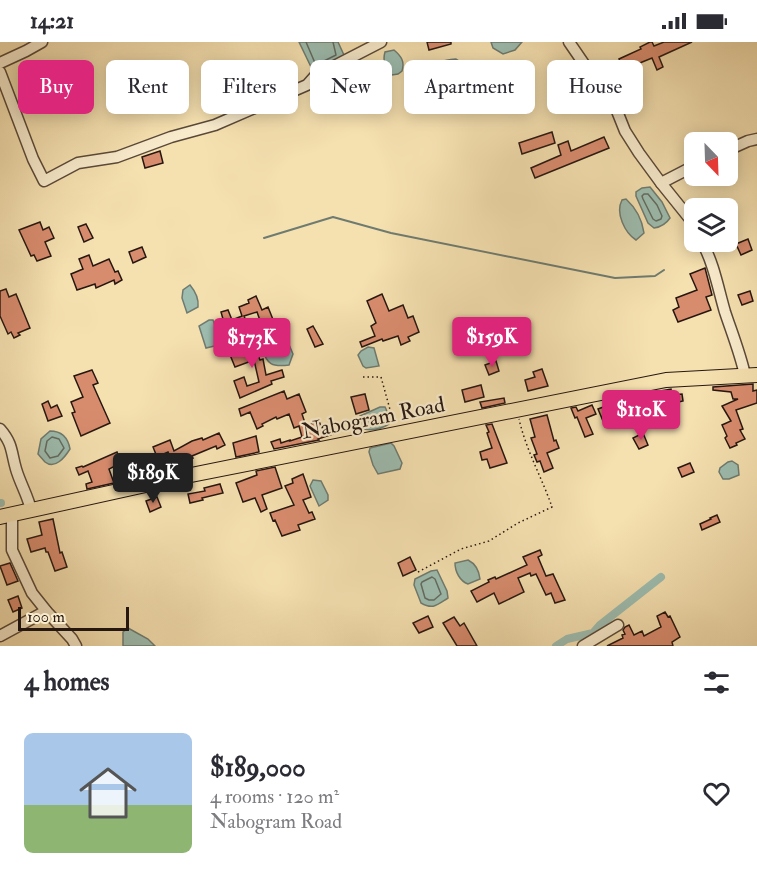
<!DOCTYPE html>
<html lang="en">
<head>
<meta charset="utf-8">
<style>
  body { margin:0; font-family:"IM FELL Double Pica",serif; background:#f7f7f7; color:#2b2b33; height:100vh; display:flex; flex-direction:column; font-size:22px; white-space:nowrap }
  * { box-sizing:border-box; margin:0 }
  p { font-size:20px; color:#7c7c81 }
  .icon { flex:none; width:33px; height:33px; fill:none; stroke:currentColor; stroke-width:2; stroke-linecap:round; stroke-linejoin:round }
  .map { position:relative; height:604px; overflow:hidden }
  .side { display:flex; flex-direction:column; background:#fff; flex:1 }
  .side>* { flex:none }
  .guide { position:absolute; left:18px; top:18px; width:722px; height:54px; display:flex; gap:12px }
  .needle { width:39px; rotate:157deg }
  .buttons { position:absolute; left:684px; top:90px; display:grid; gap:12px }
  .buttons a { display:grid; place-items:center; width:54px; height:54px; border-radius:9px; background:#fff; box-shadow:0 3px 15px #0003; font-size:30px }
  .scale { position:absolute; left:18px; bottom:15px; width:111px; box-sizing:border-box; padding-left:6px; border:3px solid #271711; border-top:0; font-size:16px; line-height:21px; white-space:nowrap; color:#271711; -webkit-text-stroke:4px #f8ebcc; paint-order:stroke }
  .price { position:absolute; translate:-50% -51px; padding:0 14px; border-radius:6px; background:#db2777; color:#fff; font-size:20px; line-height:39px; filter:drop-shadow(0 2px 3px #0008) }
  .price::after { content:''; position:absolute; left:50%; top:36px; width:18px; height:14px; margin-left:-9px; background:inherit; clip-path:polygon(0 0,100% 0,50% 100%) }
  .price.on { background:#222; color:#fff }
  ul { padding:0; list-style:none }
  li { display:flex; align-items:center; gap:18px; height:150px; padding:0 24px }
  li span { display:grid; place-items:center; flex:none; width:168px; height:120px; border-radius:9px; color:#555 }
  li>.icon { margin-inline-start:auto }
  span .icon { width:72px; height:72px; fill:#fffc; stroke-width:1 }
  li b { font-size:26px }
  h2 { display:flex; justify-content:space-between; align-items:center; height:72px; padding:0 24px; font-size:26px }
  .pill { padding:0 21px; border-radius:9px; background:#fff; box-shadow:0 3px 15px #0003; font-size:21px; line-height:54px }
  .pill.on { background:#db2777; color:#fff }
  .status { display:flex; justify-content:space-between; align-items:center; height:42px; padding:0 30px; background:#fff; direction:ltr }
  .status svg { height:16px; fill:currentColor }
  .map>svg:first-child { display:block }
</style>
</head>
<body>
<div class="status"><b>14:21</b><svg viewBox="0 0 49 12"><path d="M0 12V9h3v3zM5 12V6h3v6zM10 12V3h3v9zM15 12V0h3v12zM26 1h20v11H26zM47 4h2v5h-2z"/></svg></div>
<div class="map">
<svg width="757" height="604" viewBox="0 0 757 604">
  <rect width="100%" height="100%" fill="#f5e0b0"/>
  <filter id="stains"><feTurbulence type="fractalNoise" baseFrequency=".00333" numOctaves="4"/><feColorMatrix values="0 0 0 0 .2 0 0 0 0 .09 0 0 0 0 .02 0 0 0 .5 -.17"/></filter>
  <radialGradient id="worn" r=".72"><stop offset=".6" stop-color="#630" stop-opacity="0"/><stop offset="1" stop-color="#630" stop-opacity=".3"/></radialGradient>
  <g fill="#9dbdb0" stroke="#6e7b70" stroke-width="1.5">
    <path d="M299 0H338L344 13C337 21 323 28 313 29Z"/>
    <polygon points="491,0 522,0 515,8 503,12 493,6"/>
    <path d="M394 8C401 14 405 19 402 29L398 32 392 33C386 25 382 20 385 10Z"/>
    <path d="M456 17 462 21 464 40 461 47 447 49 433 39 430 30C437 19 443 18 456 17Z"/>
    <polygon points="384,43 390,55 372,63 367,51"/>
    <path d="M650 145 662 160 670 176C666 182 661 185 654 186L648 181 636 154V150L642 146Z"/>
    <path d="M626 157C637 167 642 177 644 191L636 198C625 191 615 171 622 158Z"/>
    <path d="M190 243C195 249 199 257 198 265L187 271 182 256 183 248Z"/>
    <polygon points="209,278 213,278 216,286 219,303 206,306 199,284"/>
    <path d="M278 293 287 298 293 312 289 323C272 325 267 323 262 306L270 296Z"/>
    <polygon points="368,305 374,306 379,324 366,326 363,324 358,313 361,309"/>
    <path d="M380 365H385L386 367 390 378 389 382C381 387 373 389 364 387L360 374Z"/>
    <path d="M50 389C62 389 68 396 70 407 65 415 55 428 45 420 44 419 39 413 38 412L41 397Z"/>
    <polygon points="391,401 394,404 402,421 400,427 378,432 373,423 369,410 370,406"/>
    <polygon points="732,419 738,423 739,433 729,437 723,437 719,430 720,426 728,420"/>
    <polygon points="313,438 321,439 328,453 328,458 319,464 310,444"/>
    <path d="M468 518C476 522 479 528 480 537L468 542C460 539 455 530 455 521Z"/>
    <path d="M437 528 447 549 448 556C437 563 433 568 421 561L414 543 415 537 431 529Z"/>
    <polygon points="128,586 148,597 155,604 123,604 123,590"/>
  </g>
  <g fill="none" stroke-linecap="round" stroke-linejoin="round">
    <g stroke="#626a60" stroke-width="1.5">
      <polyline points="306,0 315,21 318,22 336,13 333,0"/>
      <polygon points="447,24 454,23 456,25 458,39 455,42 447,43 439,36 437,31 439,27"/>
      <polygon points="644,152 648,152 657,163 662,174 661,177 656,179 653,177 643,157 642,154"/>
      <polygon points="52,395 59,397 64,406 58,414 50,416 45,409 47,399"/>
      <polygon points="432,535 435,537 441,552 434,558 429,558 425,556 421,542 422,540"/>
    </g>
    <polyline stroke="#6e7b70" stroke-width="2" points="264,196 333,175 391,191 615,236 655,234 664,228"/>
    <g stroke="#9dbdb0" stroke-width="8">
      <polyline points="0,461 1,461"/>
      <polyline points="556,604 567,597 593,591 600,583 661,535"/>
    </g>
  </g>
  <g fill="#d88c6e" stroke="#271711" stroke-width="1.5">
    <polygon points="427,0 451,0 451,2 429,8"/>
    <polygon points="650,0 652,0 654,4 664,0 692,0 659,15 663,25 657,28 652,16 630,25 635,37 627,40 623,31 625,31 619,17 641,7 640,5"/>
    <polygon points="85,23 92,39 86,41 92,55 84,58 73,28"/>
    <polygon points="552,90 555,101 522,112 519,101"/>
    <polygon points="604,95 609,106 535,136 531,126 561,113 558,103 568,99 571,109"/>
    <polygon points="160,109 163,121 145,126 142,115"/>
    <polygon points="40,180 43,188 49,185 54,196 45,200 51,214 37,219 34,213 31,214 19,188"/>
    <polygon points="86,182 93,196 84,200 78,185"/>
    <polygon points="748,197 752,208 741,213 736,202"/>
    <polygon points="142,205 146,215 133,221 129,210"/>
    <polygon points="89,213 93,224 109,217 115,230 118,229 122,238 115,242 114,238 96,246 95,242 77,248 71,232 83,227 79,217"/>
    <polygon points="705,226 712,253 706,255 711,268 678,280 673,268 679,265 676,256 697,248 690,232"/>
    <polygon points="6,247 9,255 16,252 30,286 18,291 20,293 14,296 11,290 8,292 0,274 0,249"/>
    <polygon points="750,249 753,259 742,263 738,253"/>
    <polygon points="382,252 389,269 403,263 408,276 413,274 419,290 408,295 410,299 401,303 398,294 383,299 382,297 362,305 360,300 375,294 371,284 376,281 367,259"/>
    <polygon points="256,254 262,268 268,265 274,280 262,284 257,270 244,274 249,286 254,283 257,290 245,294 242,286 231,291 228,283 225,284 221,270 228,268 232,278 242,274 239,265 249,261 248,258"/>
    <polygon points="313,284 323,302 315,305 307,287"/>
    <polygon points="252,298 260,318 263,317 266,333 282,328 284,335 271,339 272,342 240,356 234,339 244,335 247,344 259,340 254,318 235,325 228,308"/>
    <polygon points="496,319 499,329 489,333 485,323"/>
    <polygon points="542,327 548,344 528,349 525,338 535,335 533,330"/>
    <polygon points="92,328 98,341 93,343 110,381 81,394 72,371 75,370 71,360 83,355 74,334"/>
    <polygon points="753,342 753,349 757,348 757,361 736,368 743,387 740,388 745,397 736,401 737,403 730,406 725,396 727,394 722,383 731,379 722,364 738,357 733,357 731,350 713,348 713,345"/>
    <polygon points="481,343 484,355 465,360 462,348"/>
    <polygon points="671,347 672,353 682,352 683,359 674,361 674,362 660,365 660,359 657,359 656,353 651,355 649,351"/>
    <polygon points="284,349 287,357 299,352 306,370 302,372 306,384 319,379 323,390 332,387 333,392 318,397 319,398 274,407 271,400 280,397 281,401 290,398 290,399 302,395 299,384 294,386 289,372 277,377 276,375 262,382 263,384 257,387 250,370 241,374 239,367"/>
    <polygon points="365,352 369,368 356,372 351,355"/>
    <polygon points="504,356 505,361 482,366 480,360"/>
    <polygon points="48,359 51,366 57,363 62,374 48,379 42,362"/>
    <polygon points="614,361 617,368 610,370 612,376 603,379 598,367"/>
    <polygon points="592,363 596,372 586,376 593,392 585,395 577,375 575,376 571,366 576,365 578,369"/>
    <polygon points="547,373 554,399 556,398 559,406 547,411 553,426 544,430 540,419 537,420 534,413 537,412 531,396 535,395 530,377"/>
    <polygon points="492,382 507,421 490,426 487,417 482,418 480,410 492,406 487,391 489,390 486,383"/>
    <polygon points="219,391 225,403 217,407 216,404 192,414 193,416 186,419 188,424 180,425 170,428 168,424 173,422 168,410 157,415 153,405 170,398 174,409 192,399 202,396 203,398"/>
    <polygon points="643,391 648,403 639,407 633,396"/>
    <polygon points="256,394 259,410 236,415 233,401"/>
    <polygon points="117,410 121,421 109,427 114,441 87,447 86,442 92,440 88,429 79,433 76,426 82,424 83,425"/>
    <polygon points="690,421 694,430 682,435 678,426"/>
    <polygon points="275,425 282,446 262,453 267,467 261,470 255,456 243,460 236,441 257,433 256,429"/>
    <polygon points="303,432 311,455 303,458 309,471 312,470 315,477 298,483 300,488 282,494 275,478 273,479 270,471 294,463 285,444 293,441 292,437"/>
    <polygon points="220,442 223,451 202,456 203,458 190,461 188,452 205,449 204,446"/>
    <polygon points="157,455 161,465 150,470 146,459"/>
    <polygon points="717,473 720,480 702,488 700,482 711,477 710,476"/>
    <polygon points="53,477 60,511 62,510 67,525 55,529 48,510 46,510 45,506 31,510 27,497 42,493 39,480"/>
    <polygon points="540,508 542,513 538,515 546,534 553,532 565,558 555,561 551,551 546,553 536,532 531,534 530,531 518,536 524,550 499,562 494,551 477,560 471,549 489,540 488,538 495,535 496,537 527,523 523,515"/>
    <polygon points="410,515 416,528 403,534 398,521"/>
    <polygon points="10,521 18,539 7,543 0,524"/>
    <polygon points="18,554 22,566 13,570 8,558"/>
    <polygon points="665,570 668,575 670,574 680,595 672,600 673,604 607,604 623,596 622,593 625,592 623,588 625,585 629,583 634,593 642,589 644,594 661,585 657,574"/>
    <polygon points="428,574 433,585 419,591 413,581"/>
    <polygon points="454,575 460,584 464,581 477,604 457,604 443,581"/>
  </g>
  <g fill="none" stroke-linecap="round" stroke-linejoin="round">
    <g stroke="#5a4939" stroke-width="13">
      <g id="minor">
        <polyline points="569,0 604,51 615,64 625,89 639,111 661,141 694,182"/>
        <polyline points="0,21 26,9 42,0"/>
        <polyline points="0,30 33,117 44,139 78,121 117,115 171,95 215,83 307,43 315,34 381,0"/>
        <polyline points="728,108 748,99 757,97"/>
        <polyline points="661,141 694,124"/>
        <path d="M702 200C714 222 718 246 725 270 732 291 740 311 745 333"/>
        <path d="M0 387C13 402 11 410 16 427 20 441 28 454 31 468"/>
        <polyline points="12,472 12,508 32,551 48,571 72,597 76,604"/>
        <polyline points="0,594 46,569"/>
        <polyline points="583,604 618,583"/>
      </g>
    </g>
    <g stroke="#271711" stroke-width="16">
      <polyline id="major" points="0,475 191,433 666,338 757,333"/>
    </g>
    <g stroke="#271711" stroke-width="1.5" stroke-dasharray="1.5 3" stroke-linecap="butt">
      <polyline points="363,335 381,335 394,382"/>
      <path d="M418 530 461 507 489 499 518 481 552 465C542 436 526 408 519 377"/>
    </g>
    <use href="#minor" stroke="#f8ebcc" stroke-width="10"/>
    <use href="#major" stroke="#f5e0b0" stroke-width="14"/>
  </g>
  <g text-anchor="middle" stroke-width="4.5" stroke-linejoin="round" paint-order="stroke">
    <g font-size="22" fill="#271711" stroke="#f8ebcc">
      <text transform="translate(373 375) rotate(-11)" y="8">Nabogram Road</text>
    </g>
  </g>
  <rect width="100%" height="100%" filter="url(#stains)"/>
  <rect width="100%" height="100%" fill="url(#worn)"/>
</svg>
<div class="buttons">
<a><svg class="needle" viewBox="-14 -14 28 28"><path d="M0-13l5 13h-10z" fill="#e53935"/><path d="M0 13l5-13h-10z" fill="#7c7c81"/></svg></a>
<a><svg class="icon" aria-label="layers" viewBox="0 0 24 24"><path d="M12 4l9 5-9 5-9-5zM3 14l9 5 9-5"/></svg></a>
</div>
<div class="scale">100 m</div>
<b class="price" style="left:492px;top:326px">$159K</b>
<b class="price" style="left:252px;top:327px">$173K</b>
<b class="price" style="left:641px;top:399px">$110K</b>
<b class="price on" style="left:153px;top:462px">$189K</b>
<div class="guide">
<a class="pill on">Buy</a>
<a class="pill">Rent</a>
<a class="pill">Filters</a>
<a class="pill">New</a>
<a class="pill">Apartment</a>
<a class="pill">House</a>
</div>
</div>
<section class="side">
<h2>4 homes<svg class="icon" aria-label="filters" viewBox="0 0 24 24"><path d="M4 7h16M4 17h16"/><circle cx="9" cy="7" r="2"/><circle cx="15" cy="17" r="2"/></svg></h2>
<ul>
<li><span style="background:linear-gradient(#a9c7e8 60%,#8fb573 0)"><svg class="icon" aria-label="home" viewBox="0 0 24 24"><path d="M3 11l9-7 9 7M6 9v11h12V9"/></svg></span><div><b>$189,000</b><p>4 rooms · 120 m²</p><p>Nabogram Road</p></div><svg class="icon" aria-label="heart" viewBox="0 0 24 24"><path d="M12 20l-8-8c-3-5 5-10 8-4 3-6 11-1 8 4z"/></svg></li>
</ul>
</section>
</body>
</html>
